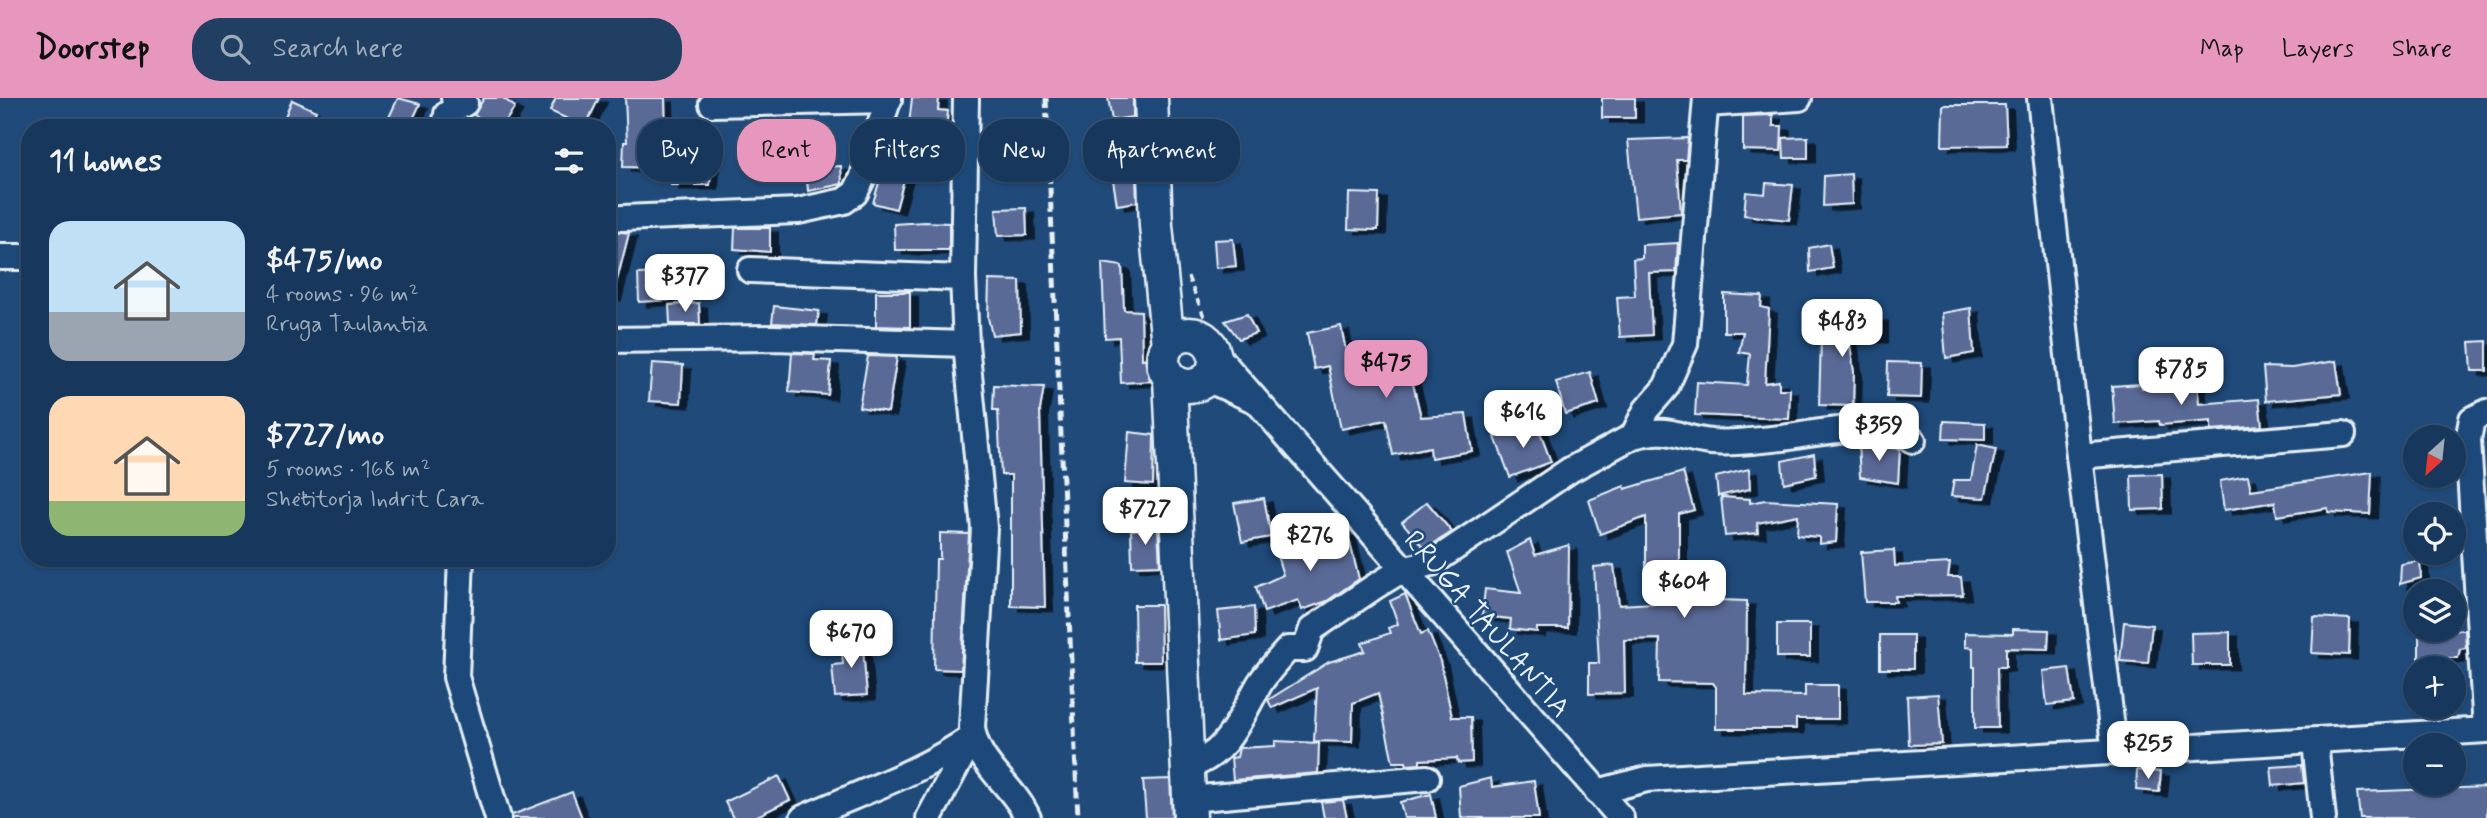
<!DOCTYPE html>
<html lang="en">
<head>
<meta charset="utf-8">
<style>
  body { margin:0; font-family:Mynerve,sans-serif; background:#203f62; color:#f1f3f6; height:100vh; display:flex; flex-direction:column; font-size:26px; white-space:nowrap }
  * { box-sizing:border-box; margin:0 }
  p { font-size:23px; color:#9eacbb }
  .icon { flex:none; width:38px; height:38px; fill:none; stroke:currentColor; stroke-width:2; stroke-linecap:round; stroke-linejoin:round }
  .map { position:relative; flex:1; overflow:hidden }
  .sheet { position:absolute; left:21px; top:21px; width:595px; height:448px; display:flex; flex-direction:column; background:#17385c; border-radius:28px; box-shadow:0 2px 5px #0004,0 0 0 2px #365272 }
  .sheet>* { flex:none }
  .banner { position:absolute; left:637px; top:21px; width:665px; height:63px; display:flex; gap:14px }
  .needle { width:46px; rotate:207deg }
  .buttons { position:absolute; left:2403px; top:327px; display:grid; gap:14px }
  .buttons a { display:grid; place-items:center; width:63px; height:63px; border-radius:50%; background:#17385c; box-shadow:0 2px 5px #0004,0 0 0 2px #365272; font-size:35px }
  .price { position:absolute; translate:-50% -60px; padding:0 16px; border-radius:14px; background:#fff; color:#222; font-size:23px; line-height:46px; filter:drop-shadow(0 2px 4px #0008) }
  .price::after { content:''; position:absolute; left:50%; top:42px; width:21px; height:16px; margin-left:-10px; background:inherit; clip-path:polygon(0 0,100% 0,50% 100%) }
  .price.selected { background:#e797bd; color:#111 }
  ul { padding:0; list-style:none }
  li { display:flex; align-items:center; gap:21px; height:175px; padding:0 28px }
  li span { display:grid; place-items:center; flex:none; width:196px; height:140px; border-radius:21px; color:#555 }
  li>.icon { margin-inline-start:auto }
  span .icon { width:84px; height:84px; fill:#fffc; stroke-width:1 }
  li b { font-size:30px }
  h2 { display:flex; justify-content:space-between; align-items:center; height:84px; padding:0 28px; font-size:30px }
  .pill { padding:0 24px; border-radius:28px; background:#17385c; box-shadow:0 2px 5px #0004,0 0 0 2px #365272; font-size:24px; line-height:63px }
  .pill.selected { background:#e797bd; color:#111 }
  header { display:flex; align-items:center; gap:42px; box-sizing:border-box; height:98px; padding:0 35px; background:#e797bd; color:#111 }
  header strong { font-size:33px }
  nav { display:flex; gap:38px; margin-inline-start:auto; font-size:24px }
  .search { width:490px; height:63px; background:#203f62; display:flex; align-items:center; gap:18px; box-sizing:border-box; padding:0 24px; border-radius:28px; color:#9eacbb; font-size:26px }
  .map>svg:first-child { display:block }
</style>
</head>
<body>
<header>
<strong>Doorstep</strong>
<div class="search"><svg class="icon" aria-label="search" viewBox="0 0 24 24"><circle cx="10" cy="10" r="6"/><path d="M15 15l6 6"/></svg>Search here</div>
<nav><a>Map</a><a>Layers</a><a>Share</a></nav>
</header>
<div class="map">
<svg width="2487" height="720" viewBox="0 0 2487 720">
  <defs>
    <filter id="shadow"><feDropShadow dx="8" dy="4.5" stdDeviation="0" flood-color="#0009"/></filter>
  </defs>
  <rect width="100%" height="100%" fill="#1f4a7a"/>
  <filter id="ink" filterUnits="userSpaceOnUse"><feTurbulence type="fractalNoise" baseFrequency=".0143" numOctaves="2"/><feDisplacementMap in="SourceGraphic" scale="14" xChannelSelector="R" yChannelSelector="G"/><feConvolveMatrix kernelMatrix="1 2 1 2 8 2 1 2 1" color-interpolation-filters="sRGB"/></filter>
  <g filter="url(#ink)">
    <g fill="#5a6a97" stroke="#e8f1f8" stroke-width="2" filter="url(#shadow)">
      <polygon points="398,0 420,6 409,30 384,30"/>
      <polygon points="484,0 503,0 515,9 501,30 494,30 474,17"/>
      <polygon points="556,0 599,0 585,29 550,13"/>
      <polygon points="625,0 665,0 666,41 712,44 710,87 671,87 672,70 623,69 624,44 627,44"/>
      <polygon points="912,0 939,0 938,12 948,13 944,49 907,44"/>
      <polygon points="1108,0 1133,0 1133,19 1112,22"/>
      <rect x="1602" y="0" width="33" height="20"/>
      <polygon points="292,2 316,13 309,30 280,30"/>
      <polygon points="1943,7 2005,7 2007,47 1942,48"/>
      <polygon points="1773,17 1773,28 1782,28 1781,53 1743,52 1743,18"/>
      <polygon points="744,31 777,35 772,71 749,68 750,56 741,55"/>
      <polygon points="1808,39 1808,60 1784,60 1783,40"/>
      <polygon points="1688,40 1686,62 1677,62 1681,115 1636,119 1628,42"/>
      <polygon points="1135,53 1137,104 1117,107 1109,57"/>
      <polygon points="841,68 842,86 808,93 806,70"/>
      <polygon points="883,71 905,78 896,111 873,105"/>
      <polygon points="1851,76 1852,106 1823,108 1824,78"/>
      <polygon points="1766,85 1793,87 1789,122 1744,117 1746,94 1765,96"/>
      <polygon points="1349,95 1379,96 1378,132 1348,131"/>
      <polygon points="1026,110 1027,137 998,138 996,111"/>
      <polygon points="924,124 949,125 949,152 895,152 894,126"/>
      <polygon points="735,130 770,130 770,154 734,151"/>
      <polygon points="607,132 629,135 613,198 607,198"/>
      <polygon points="1233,141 1236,168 1216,170 1214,142"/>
      <polygon points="1678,145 1676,174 1649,175 1652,237 1620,239 1617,199 1635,198 1633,161 1642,160 1642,147"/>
      <polygon points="1829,146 1833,170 1810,174 1809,150"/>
      <polygon points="1102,165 1122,168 1124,212 1141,213 1142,261 1150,260 1152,283 1121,285 1119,239 1105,240"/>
      <polygon points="668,175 669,202 639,204 638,176"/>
      <polygon points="989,182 1020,183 1021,234 992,237 988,220"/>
      <polygon points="876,194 910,194 910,229 876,228"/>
      <polygon points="1724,196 1762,198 1761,209 1769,211 1765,285 1779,283 1779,291 1790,291 1789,321 1695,317 1697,284 1747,287 1750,256 1739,254 1743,234 1724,234"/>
      <polygon points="699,205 700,226 670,226 669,207"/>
      <polygon points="774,208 819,213 817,227 772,225"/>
      <polygon points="1971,210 1974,255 1946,260 1942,215"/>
      <polygon points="1247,216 1256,235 1239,241 1225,223"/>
      <polygon points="1880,219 1880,240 1849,240 1854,274 1853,308 1819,307 1821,241 1826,222 1857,224 1857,220"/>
      <polygon points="1341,228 1350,273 1407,261 1421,319 1466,316 1472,353 1431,360 1430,349 1393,357 1386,322 1341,331 1328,268 1314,271 1307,235"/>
      <polygon points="2487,243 2487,273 2472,273 2470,244"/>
      <polygon points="792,255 815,256 814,262 831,263 828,297 789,294"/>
      <polygon points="868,258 897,259 888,314 859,309"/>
      <polygon points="2336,263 2341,296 2266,303 2263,269 2292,270"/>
      <polygon points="1888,264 1922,265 1921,300 1887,299"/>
      <polygon points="652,265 683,267 681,305 649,303"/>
      <polygon points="1590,274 1599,306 1565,316 1556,284"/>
      <polygon points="2197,285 2199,306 2259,301 2262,328 2211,332 2211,323 2160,327 2159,323 2115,326 2112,288 2141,286 2142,290"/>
      <polygon points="994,287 1044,289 1040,312 1045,509 1011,508 1011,377 1001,377 998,312 993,312"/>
      <polygon points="1944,323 1985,325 1985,342 1943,341"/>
      <polygon points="1536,324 1551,364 1510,379 1495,339"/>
      <polygon points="1129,334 1154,337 1153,387 1125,385"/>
      <polygon points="1858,345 1900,351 1898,385 1860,379"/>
      <polygon points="1977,347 1996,351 1985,400 1951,398 1954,382 1971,382"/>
      <polygon points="1814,356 1816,378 1784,385 1782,363"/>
      <polygon points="1749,371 1750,391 1718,398 1716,379"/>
      <polygon points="1683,374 1694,412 1679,416 1679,487 1692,486 1692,501 1747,503 1746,597 1805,598 1805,587 1838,587 1838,621 1796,621 1796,631 1716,631 1716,589 1713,585 1659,584 1660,541 1624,542 1625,595 1589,596 1589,565 1599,565 1594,469 1614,467 1619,507 1654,505 1654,472 1646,472 1646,419 1600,436 1589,402 1624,388 1625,391"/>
      <polygon points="2372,374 2370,416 2328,414 2328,410 2277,418 2275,404 2224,412 2220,383 2248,378 2251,392"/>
      <polygon points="2162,376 2163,411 2132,412 2131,377"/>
      <polygon points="1721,399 1750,401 1750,405 1765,402 1838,406 1836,444 1819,446 1819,439 1797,437 1798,417 1757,425 1758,435 1725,438"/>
      <polygon points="1264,400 1271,439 1242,444 1234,405"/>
      <polygon points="1427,404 1452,434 1425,451 1402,424"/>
      <polygon points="1158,430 1160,467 1132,468 1131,432"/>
      <polygon points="1347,433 1359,481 1327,503 1302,512 1298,502 1264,514 1256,489 1283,477 1273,445 1296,434 1302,454"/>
      <polygon points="940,435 969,436 961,572 934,571 936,461 940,461"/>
      <polygon points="1530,442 1535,457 1569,447 1568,530 1537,530 1537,534 1510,531 1511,521 1482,518 1485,491 1521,495 1507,454"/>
      <polygon points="1894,452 1895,468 1950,465 1948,479 1961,479 1963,497 1895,498 1896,504 1865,504 1861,454"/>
      <polygon points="2420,463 2421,480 2400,486 2401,466"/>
      <polygon points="1405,496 1421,536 1428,533 1440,563 1452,619 1471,619 1472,664 1458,665 1457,660 1420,662 1420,666 1407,667 1406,664 1393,664 1378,595 1353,605 1352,644 1314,643 1317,590 1272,610 1268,602 1329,564 1365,553 1362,545 1390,535 1388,530 1398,526 1390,503"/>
      <polygon points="1134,507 1160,507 1161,564 1135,564"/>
      <polygon points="1254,509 1255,537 1221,542 1218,513"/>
      <polygon points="2314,519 2350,521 2349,557 2312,555"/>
      <polygon points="2124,524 2152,527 2148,565 2120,563"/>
      <rect x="1777" y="526" width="33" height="33"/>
      <polygon points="2013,531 2049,532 2048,551 2006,550 2006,569 1997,569 1998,630 1975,630 1975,569 1973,569 1973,550 1965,549 1965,535 2013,536"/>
      <polygon points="2419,532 2465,532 2466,550 2460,551 2458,560 2419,560"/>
      <polygon points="2230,534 2230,567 2192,567 2191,535"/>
      <rect x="1880" y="537" width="33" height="34"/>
      <polygon points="862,540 867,597 835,599 832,567 843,566 841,542"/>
      <polygon points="2069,570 2074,604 2047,607 2043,573"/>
      <polygon points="1938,596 1942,646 1909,647 1907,598"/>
      <polygon points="1275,643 1319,645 1318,675 1233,682 1231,660 1237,659 1239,650 1275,648"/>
      <polygon points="2302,667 2304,685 2273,688 2271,669"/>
      <polygon points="2137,672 2161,674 2159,694 2136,692"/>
      <polygon points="779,678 790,702 753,720 733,720 725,704"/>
      <polygon points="1491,680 1492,689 1534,683 1539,720 1461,720 1459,688"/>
      <polygon points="1170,681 1172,720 1146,720 1143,682"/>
      <polygon points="2487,689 2487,720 2360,720 2357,694"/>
      <polygon points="572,694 582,720 512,720 512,717"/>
      <polygon points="1431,696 1436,720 1404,720 1400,704"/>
      <polygon points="1343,702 1347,720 1324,720 1321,704"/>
    </g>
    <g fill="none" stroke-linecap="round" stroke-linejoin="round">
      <g stroke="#e8f1f8" stroke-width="30">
        <g id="minor">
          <path d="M966 0 963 180 966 246 984 430 972 629C977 668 1013 686 1028 720"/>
          <polyline points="2040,0 2079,358"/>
          <polyline points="712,6 889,2"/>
          <polyline points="1706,6 1799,0"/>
          <polyline points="445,30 447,16 465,5 454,0"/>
          <polyline points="622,120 798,113 844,103 855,95 862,81 889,0"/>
          <polyline points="0,159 30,159"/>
          <polyline points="750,172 963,180"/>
          <polyline points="607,242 773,240 966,246"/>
          <polyline points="1213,253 1621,720"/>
          <polyline points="1207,281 1252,301"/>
          <path d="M1633 338C1673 327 1675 340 1711 344 1735 346 1758 342 1782 340 1811 336 1892 319 1913 342"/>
          <polyline points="461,460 456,579 498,720"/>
          <polyline points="2486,632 2468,342 2472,321 2487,314"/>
          <polyline points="2315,644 2323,720"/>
          <polyline points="2115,655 2079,358 2343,336"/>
          <path d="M1187 668C1228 659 1241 617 1260 585 1268 573 1278 562 1288 551H1305L1312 531 1374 489 1402 472 1432 465 1570 372 1633 338 1646 312 1666 289 1685 246 1706 0"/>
          <polyline points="1597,694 1647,681 2487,632"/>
          <polyline points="1189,701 1427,680"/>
          <path d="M803 720C861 694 921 675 973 638"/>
          <polyline points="929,720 969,645"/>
        </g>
      </g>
      <g stroke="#e8f1f8" stroke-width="37">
        <g id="major">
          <polyline points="1151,0 1156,128 1168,247"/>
          <circle cx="1189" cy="262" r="26"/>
          <polyline points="1170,280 1190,720"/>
        </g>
      </g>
      <polyline stroke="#e8f1f8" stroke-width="3.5" stroke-dasharray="7 5" stroke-linecap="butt" points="1188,179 1210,233"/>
      <use href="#minor" stroke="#1f4a7a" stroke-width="24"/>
      <use href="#major" stroke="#1f4a7a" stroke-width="32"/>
      <polyline stroke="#e8f1f8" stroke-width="5" stroke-dasharray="10 5" stroke-linecap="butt" points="1046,0 1078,720"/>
    </g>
  </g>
  <g text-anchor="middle" stroke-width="5" stroke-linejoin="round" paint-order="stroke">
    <g font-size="28" fill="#e8f1f8" stroke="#1f4a7a">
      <text transform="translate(1488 525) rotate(49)" y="10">RRUGA TAULANTIA</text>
    </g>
  </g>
</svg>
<div class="buttons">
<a><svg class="needle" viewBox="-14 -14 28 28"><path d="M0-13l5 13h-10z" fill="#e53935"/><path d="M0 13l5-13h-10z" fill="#9eacbb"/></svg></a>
<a><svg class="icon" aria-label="locate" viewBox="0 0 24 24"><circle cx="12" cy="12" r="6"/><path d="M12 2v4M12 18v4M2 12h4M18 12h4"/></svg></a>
<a><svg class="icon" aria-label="layers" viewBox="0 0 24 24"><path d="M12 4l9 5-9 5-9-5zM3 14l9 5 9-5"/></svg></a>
<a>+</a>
<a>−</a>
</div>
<b class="price" style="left:685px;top:216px">$377</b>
<b class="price" style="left:1842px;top:261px">$483</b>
<b class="price selected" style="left:1386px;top:302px">$475</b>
<b class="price" style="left:2181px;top:309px">$785</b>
<b class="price" style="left:1523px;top:352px">$616</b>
<b class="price" style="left:1879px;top:365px">$359</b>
<b class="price" style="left:1145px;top:449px">$727</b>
<b class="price" style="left:1310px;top:475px">$276</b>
<b class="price" style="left:1684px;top:522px">$604</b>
<b class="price" style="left:851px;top:572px">$670</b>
<b class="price" style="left:2148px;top:683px">$255</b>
<div class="banner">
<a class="pill">Buy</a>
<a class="pill selected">Rent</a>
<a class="pill">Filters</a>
<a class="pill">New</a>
<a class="pill">Apartment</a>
</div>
<section class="sheet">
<h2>11 homes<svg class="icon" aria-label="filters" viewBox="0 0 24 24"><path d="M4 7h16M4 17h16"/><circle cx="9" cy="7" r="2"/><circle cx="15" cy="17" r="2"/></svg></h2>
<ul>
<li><span style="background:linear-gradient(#bfe0f5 65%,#9aa5b1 0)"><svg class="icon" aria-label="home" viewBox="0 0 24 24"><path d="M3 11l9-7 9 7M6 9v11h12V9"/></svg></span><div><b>$475/mo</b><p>4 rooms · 96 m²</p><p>Rruga Taulantia</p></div></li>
<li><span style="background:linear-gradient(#ffd9b3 75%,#8fb573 0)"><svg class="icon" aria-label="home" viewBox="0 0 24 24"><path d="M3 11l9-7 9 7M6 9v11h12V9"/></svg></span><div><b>$727/mo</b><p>5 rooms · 168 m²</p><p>Shëtitorja Indrit Cara</p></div></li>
</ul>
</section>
</div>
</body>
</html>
